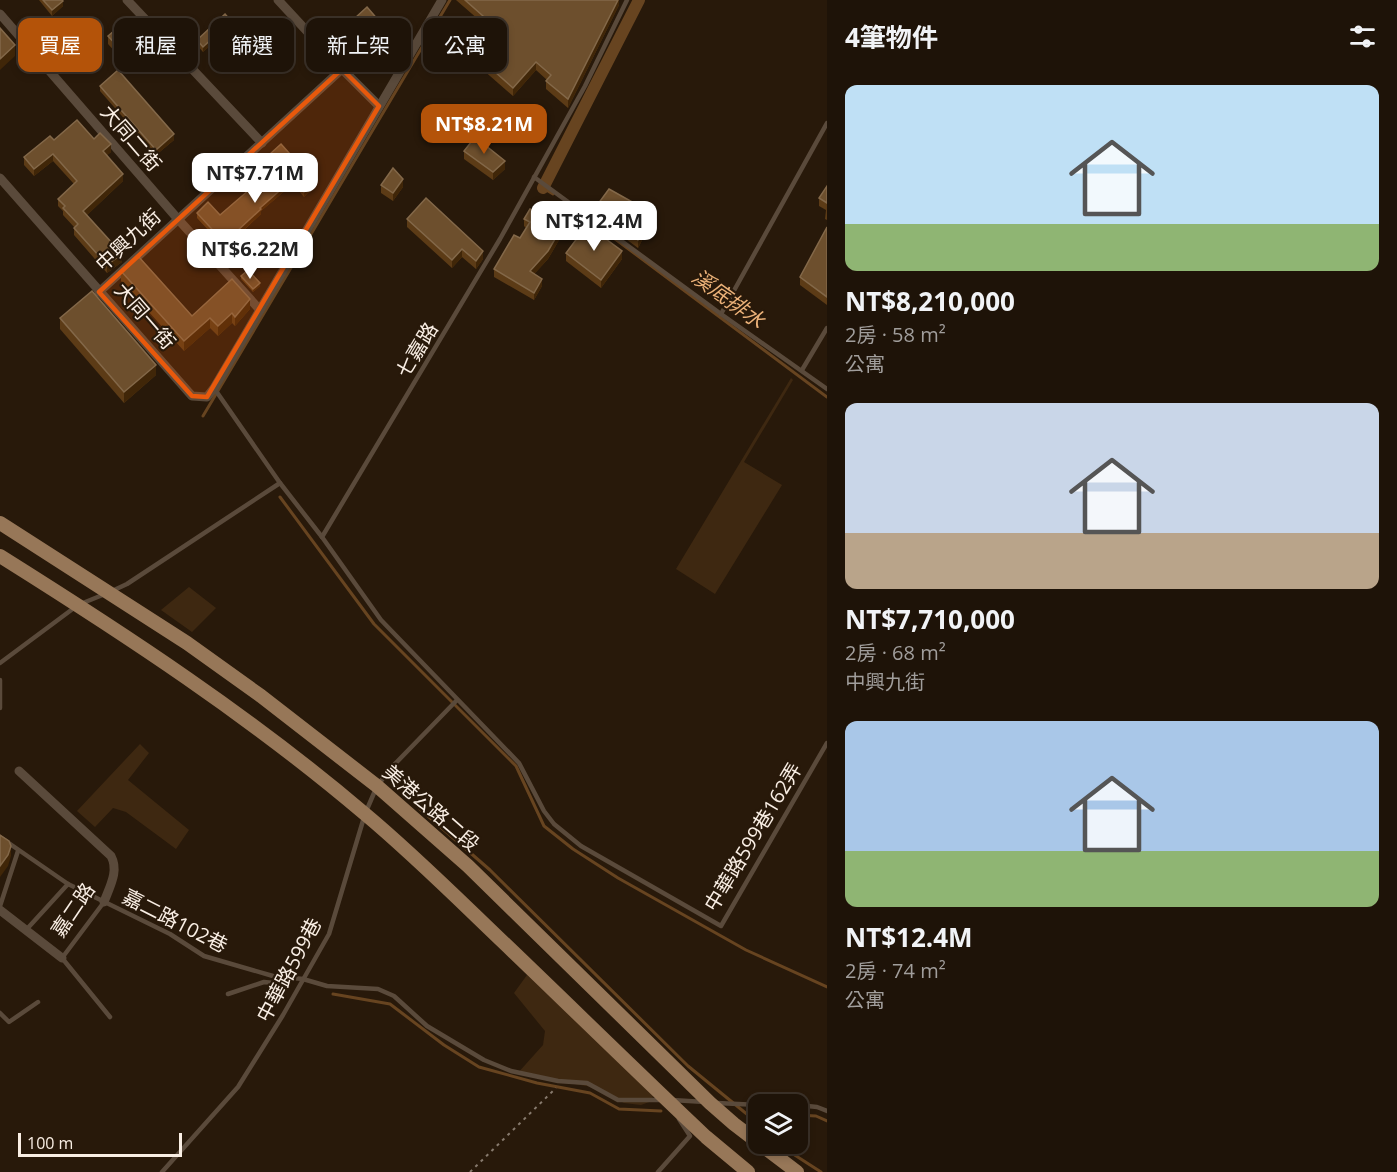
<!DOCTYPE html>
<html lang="zh-TW">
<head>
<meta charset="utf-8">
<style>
  body { margin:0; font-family:"Open Sans","Noto Sans TC",sans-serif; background:#261c12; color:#f1f3f6; height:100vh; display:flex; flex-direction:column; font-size:22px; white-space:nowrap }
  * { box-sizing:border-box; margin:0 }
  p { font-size:20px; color:#a19e9c }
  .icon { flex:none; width:33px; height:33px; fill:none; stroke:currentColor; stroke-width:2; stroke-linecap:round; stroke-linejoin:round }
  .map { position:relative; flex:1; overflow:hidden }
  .details { display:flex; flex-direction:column; background:#1e1308; width:570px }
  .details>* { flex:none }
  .top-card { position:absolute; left:18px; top:18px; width:570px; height:54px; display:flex; gap:12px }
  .buttons { position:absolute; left:748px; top:1094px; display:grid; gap:12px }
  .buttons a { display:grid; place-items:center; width:60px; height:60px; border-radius:12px; background:#1e1308; box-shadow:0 3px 9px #0003,0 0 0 2px #3c3229; font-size:30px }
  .scale { position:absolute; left:18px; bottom:15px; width:164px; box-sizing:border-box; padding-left:6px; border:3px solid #f9eee4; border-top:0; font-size:16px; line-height:21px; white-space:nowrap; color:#f9eee4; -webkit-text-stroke:4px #28190a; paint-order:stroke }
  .price { position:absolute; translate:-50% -51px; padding:0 14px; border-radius:12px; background:#fff; color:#222; font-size:20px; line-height:39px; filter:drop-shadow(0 2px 3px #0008) }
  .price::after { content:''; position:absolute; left:50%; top:36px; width:18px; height:14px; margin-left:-9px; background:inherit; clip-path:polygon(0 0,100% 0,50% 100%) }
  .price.current { background:#b45309; color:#fff }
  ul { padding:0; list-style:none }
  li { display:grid; align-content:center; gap:12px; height:318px; padding:0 18px }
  li span { display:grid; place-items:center; height:186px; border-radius:12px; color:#555 }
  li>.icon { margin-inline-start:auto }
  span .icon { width:108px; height:108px; fill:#fffc; stroke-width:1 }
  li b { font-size:26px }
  h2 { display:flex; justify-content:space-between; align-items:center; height:72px; padding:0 18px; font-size:26px }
  .pill { padding:0 21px; border-radius:12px; background:#1e1308; box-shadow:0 3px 9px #0003,0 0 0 2px #3c3229; font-size:21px; line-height:54px }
  .pill.current { background:#b45309; color:#fff }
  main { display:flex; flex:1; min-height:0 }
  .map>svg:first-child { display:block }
</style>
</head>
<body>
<main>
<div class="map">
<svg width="827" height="1172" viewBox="0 0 827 1172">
  <rect width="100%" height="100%" fill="#28190a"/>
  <g fill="#3e2811">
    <polygon points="791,378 793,380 744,462 782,485 715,594 676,569"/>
    <polygon points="189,587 216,608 192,632 161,610"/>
    <polygon points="140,744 149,753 128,780 189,830 176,849 126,812 113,808 95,827 77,811"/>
    <polygon points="527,975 648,1088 653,1095 652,1101 641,1105 624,1103 592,1087 517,1074 543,1045 545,1031 514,993"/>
  </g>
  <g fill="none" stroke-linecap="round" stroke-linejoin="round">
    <g stroke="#674420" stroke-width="3">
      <polyline points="543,188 553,194"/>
      <polyline points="595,224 827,397"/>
      <polyline points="203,416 450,0"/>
      <polyline points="280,497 374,624 516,766 544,826 573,849 618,878 746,950 827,987"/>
      <polyline points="420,809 490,870 688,1066 759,1124"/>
      <polyline points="333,994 390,1004 444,1045 479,1067 537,1083 590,1093 619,1109 661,1111"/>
      <polyline points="752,1113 759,1113"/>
      <polyline points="798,1115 816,1116 827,1121"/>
      <polyline points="781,1143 790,1152 821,1172"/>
    </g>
    <polyline stroke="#674420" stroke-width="12" points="543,188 639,0"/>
    <polyline stroke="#877a6d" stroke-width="2" stroke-dasharray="3 4.5" stroke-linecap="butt" points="470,1172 556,1088"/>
    <g stroke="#5a4a3b" stroke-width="4.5">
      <polyline points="534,177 721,314 827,389"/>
      <polyline points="721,314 827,123"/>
      <polyline points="802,370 827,328"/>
      <polyline points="214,388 280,483 322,537 381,620 519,763 544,811 554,824 581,846 721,926 827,743"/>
      <polyline points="322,537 500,239 585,86 627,0"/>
      <polyline points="112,591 127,584 280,483"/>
      <polyline points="0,663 78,605 105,594"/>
      <polyline points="0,680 0,708"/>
      <polyline points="0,837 68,884 170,934 204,956 273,976 303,979 327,986 378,989 394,996 427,1026 484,1060 511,1071 558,1081 587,1083 618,1100 663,1100"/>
      <polyline points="104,902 62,958 110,1017"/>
      <polyline points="0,906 18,851"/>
      <polyline points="26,930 68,884"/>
      <polyline points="228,994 264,982 274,983 288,979"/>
      <polyline points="0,1013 9,1022 38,1002"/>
      <polyline points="672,1100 705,1102"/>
      <polyline points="717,1103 759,1105"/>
      <polyline points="798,1105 817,1107 827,1111"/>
      <polyline points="162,1172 238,1087 283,1015 329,934 365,814 377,786 391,768 457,700"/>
      <polyline points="658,1172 690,1136 679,1119"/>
    </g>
    <g stroke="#5a4a3b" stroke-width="9">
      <polyline points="127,0 262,143"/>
      <polyline points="278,0 342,69 379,106"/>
      <polyline points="0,14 177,218 260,310"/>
      <polyline points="0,178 192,396 207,397 214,388 442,0"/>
      <polyline points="99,292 342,69"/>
      <path d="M19 771 111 856C119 871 110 886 104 902"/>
      <polyline points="0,910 62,958"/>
    </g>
    <g stroke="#977758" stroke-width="14">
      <polyline points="0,523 187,643 261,696 377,786 468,866 710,1103 734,1124 797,1172"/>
      <path d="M0 556C126 635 251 717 365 814 413 854 458 899 503 942 571 1007 638 1073 706 1137L748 1172"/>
    </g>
  </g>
  <g fill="#5c3b16">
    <polygon points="39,0 62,0 63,6 52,16"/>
    <polygon points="456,0 619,0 619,5 568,108 546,89 546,81 547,80 536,70 513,96 458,48 458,39 479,20"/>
    <polygon points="231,27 203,52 197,45 197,40"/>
    <polygon points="343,29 385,36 368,50 361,42 353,49 343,37"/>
    <polygon points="108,36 151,51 131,69 108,44"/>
    <polygon points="100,86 174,140 156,155 100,91"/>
    <polygon points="94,139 111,152 107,155 123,181 87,215 122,262 107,273 74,235 74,227 63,215 63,211 58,206 58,199 74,184 53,161 34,176 24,165 24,157 54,140"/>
    <polygon points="464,151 505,169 493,180 464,159"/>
    <polygon points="270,154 315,187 304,197 293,184 261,211 261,214 239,235 259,261 249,271 260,286 253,292 241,279 241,276 246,271 197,218 197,213 220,215 276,166 270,159"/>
    <polygon points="381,185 403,187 393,201 381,193"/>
    <polygon points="827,186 827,220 825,219 826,210 819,206 819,198"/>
    <polygon points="595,208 652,221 638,248 595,216"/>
    <polygon points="407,219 483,259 476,269 462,257 452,268 407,227"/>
    <polygon points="524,219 562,235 548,259 534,274 542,286 534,300 494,277 494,269 520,238 526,228 524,226"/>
    <polygon points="827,227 827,305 800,285 800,277"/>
    <polygon points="566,253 622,259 601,288 566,261"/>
    <polygon points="121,271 192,316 250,309 235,326 232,323 218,336 210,328 184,351 121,281"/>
    <polygon points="60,318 156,375 124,403 60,329"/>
  </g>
  <g fill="#402608">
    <polygon points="618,0 619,0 619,5 568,108 568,99"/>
    <polygon points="63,1 63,6 52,16 52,10"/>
    <polygon points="231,21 231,27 203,52 203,47"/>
    <polygon points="385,28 385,36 368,50 368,42"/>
    <polygon points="361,34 361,42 353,49 353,40"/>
    <polygon points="151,43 151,51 131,69 131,61"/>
    <polygon points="15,45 15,56 0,70 0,59"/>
    <polygon points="536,62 536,70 513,96 513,88"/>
    <polygon points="174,134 174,140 156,155 156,150"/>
    <polygon points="111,144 111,152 103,159 103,151"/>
    <polygon points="53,154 53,161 34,176 34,169"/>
    <polygon points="505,161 505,169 493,180 493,172"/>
    <polygon points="123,174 123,181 83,219 83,211"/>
    <polygon points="293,179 293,184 261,211 261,214 236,237 236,232 260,208"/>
    <polygon points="403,179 403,187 393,201 393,193"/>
    <polygon points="315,182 315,187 304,197 304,192"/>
    <polygon points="652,213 652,221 638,248 638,240"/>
    <polygon points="562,227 562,235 548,259 530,279 530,271"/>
    <polygon points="462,249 462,257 452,268 452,260"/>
    <polygon points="483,251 483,259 476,269 476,261"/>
    <polygon points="622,251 622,259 601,288 601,280"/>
    <polygon points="122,254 122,262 107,273 107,265"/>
    <polygon points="259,256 259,261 247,272 247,267"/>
    <polygon points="542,279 542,286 534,300 534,293"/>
    <polygon points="260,283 260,286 253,292 253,289"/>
    <polygon points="250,299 250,309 235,326 235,317"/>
    <polygon points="232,313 232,323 218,336 218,326"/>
    <polygon points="210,318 210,328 184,351 184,341"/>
    <polygon points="156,365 156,375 124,403 124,392"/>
    <polygon points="11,846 11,856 8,866 0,877 0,866"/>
  </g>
  <g fill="#6d4f2d" stroke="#836849" stroke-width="1.5">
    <polygon points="43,0 62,0 63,1 52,10"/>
    <polygon points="465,0 618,0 568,99 546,81 551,75 536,62 513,88 458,39 483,16"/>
    <polygon points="367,7 385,28 368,42 361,34 353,40 343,29"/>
    <polygon points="225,14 231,21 203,47 197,40"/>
    <polygon points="129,18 151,43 131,61 108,36"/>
    <polygon points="0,28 15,45 0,59"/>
    <polygon points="118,70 174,134 156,150 100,86"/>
    <polygon points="77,120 94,139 100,133 111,144 103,151 123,174 83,211 122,254 107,265 74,228 78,224 63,208 65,206 58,199 77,181 53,154 34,169 24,157 50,136 54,140"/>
    <polygon points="475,137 505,161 493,172 464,151"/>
    <polygon points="281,144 315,182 304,192 293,179 260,208 261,209 236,232 259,256 247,267 197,213 208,202 220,215 279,164 270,154"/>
    <polygon points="393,168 403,179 393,193 381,185"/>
    <polygon points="827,186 827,203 819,198"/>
    <polygon points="609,189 652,213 638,240 595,208"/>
    <polygon points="426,198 483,251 476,261 462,249 452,260 407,219"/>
    <polygon points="530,209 562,227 548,251 530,271 542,279 534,293 494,269 514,235 520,238 530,222 524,219"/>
    <polygon points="587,225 622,251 601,280 566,253"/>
    <polygon points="827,227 827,297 800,277"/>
    <polygon points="138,256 192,316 232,279 250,299 235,317 232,313 218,326 210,318 184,341 121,271"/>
    <polygon points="248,270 260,283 253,289 241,276"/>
    <polygon points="92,291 156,365 124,392 60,318"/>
    <polygon points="0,835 9,841 11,846 8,855 0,866"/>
  </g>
  <path fill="#e8590c" fill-opacity="0.2" stroke="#e8590c" stroke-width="4.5" stroke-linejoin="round" d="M342 69 379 106 207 397 192 396 99 292Z"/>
  <g text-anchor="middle" stroke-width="4.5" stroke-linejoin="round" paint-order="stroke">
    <g font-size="20" fill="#f9eee4" stroke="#28190a">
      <text transform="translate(131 138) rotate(49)" y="7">大同二街</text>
      <text transform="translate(128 240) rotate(-43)" y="7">中興九街</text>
      <text transform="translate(145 316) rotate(49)" y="7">大同一街</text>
      <text transform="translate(417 350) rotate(-59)" y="7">七嘉路</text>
      <text transform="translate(431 808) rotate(41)" y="7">美港公路二段</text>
      <text transform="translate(753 837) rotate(-59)" y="7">中華路599巷162弄</text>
      <text transform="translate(73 910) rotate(-56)" y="7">嘉二路</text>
      <text transform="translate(175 921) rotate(27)" y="7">嘉二路102巷</text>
      <text transform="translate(289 970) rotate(-62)" y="7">中華路599巷</text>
    </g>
    <g font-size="21" font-style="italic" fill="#ecb279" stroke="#28190a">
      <text transform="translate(728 299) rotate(36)" y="7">溪底排水</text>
    </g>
  </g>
</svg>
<div class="buttons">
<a><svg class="icon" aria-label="layers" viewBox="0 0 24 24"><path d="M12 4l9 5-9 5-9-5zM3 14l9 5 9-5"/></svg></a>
</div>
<div class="scale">100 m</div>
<b class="price current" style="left:484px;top:155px">NT$8.21M</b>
<b class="price" style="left:255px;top:204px">NT$7.71M</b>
<b class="price" style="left:594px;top:252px">NT$12.4M</b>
<b class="price" style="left:250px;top:280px">NT$6.22M</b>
<div class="top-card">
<a class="pill current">買屋</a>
<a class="pill">租屋</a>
<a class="pill">篩選</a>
<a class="pill">新上架</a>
<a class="pill">公寓</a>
</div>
</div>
<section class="details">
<h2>4筆物件<svg class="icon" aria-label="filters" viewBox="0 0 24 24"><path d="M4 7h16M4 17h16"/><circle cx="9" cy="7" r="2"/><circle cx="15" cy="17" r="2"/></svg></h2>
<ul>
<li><span style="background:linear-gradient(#bfe0f5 75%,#8fb573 0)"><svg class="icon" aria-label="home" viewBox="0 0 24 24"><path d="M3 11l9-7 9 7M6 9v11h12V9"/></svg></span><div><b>NT$8,210,000</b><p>2房 · 58 m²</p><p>公寓</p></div></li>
<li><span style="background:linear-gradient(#c9d6e8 70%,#b9a48a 0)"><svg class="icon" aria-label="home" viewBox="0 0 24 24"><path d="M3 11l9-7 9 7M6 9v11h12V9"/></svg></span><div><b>NT$7,710,000</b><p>2房 · 68 m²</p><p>中興九街</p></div></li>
<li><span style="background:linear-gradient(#a9c7e8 70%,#8fb573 0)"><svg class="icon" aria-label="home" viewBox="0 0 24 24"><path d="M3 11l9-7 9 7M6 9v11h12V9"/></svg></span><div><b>NT$12.4M</b><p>2房 · 74 m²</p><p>公寓</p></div></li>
</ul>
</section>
</main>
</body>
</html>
